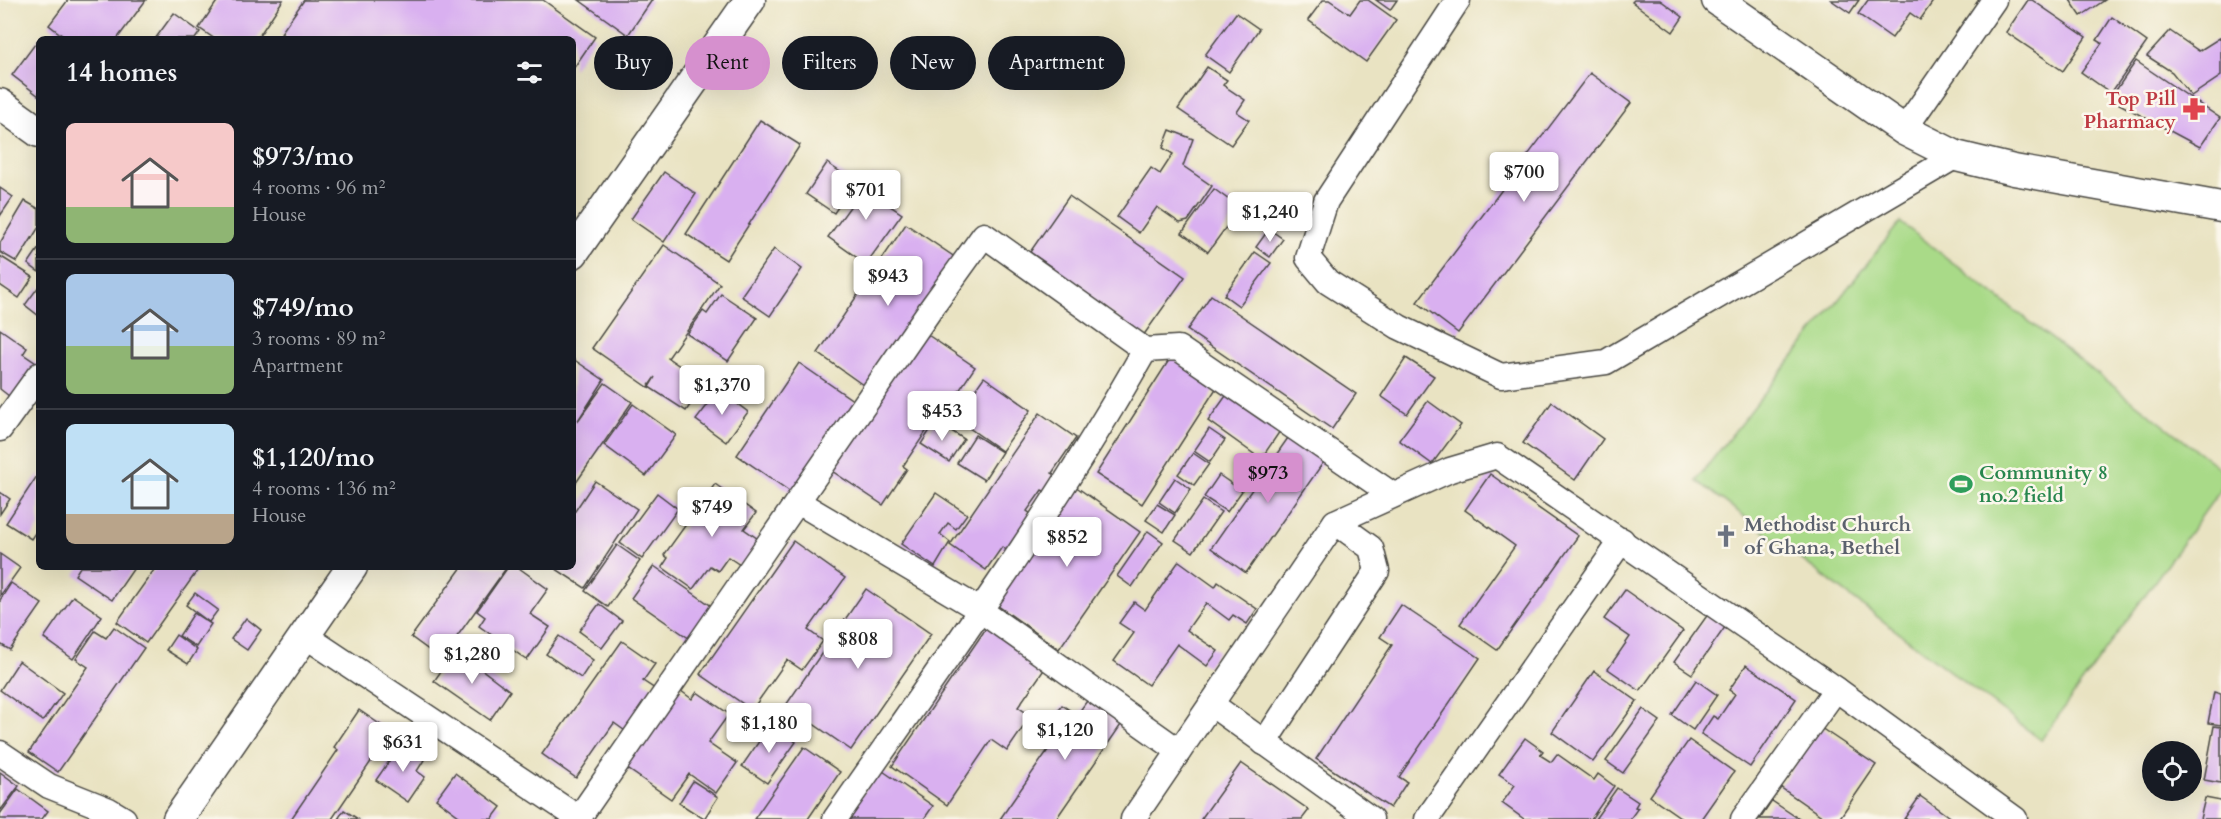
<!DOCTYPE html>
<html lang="en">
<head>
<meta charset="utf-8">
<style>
  body { margin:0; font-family:Cardo,serif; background:#242831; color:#f1f3f6; height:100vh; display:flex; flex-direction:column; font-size:22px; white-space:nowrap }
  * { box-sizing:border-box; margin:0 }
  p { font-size:20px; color:#9ea1a6 }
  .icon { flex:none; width:33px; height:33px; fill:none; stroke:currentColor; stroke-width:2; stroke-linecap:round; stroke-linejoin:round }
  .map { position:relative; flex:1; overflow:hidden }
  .details { position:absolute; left:36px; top:36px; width:540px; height:534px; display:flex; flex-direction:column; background:#171b24; border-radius:9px; box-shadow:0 6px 24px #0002 }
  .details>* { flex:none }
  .top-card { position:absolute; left:594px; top:36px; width:570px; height:54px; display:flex; gap:12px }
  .buttons { position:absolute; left:2142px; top:741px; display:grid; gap:12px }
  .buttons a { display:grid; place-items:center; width:60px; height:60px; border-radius:50%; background:#171b24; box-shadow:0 6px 24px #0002; font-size:30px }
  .price { position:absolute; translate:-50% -51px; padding:0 14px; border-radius:6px; background:#fff; color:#222; font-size:20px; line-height:39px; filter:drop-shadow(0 2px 3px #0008) }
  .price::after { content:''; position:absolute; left:50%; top:36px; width:18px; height:14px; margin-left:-9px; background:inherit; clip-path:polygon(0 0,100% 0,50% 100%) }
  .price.current { background:#d690ce; color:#111 }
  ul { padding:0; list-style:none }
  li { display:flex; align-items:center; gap:18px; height:150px; padding:0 30px }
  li+li { border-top:2px solid #363941 }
  li span { display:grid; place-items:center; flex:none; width:168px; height:120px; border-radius:9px; color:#555 }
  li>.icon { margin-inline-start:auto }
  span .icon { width:72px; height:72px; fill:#fffc; stroke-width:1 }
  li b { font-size:26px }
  h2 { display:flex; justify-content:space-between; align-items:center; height:72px; padding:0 30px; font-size:26px }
  .pill { padding:0 21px; border-radius:27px; background:#171b24; box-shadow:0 6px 24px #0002; font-size:21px; line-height:54px }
  .pill.current { background:#d690ce; color:#111 }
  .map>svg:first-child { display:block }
</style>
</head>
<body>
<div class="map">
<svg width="2221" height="819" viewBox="0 0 2221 819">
  <rect width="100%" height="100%" fill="#fbf7ec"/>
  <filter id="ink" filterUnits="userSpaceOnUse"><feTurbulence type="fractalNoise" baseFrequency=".0167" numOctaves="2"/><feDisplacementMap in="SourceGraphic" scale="12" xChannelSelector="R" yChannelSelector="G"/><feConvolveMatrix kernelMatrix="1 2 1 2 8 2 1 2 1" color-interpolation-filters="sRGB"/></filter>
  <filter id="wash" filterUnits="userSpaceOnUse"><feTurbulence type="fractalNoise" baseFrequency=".008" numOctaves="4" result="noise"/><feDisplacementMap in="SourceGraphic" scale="24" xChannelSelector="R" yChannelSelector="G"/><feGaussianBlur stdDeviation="1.35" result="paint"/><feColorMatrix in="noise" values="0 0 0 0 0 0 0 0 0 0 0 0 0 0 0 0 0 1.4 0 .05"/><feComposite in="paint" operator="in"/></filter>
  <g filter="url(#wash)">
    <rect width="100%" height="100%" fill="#e9e3c2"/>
    <polygon fill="#a9da88" stroke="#6a825a" stroke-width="1.5" points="1900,222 2221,469 2221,489 2041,740 1696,480"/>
    <g id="blocks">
      <g fill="#d9b0f0">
        <polygon points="68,0 146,0 117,39 67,39 49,25"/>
        <polygon points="218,0 283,0 257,39 215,39 199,28"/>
        <polygon points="304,0 543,0 595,37 573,69 573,39 289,39 281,33"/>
        <polygon points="579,0 652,0 628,35"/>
        <polygon points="1323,0 1329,0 1350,14 1360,0 1368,0 1396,20 1366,62 1308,20"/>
        <polygon points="1376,0 1397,0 1390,10"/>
        <polygon points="1634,0 1660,0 1683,17 1673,32 1632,2"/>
        <polygon points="1831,0 1859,0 1850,13"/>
        <polygon points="1868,0 1934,0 1920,20 1910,13 1892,38 1858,14"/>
        <polygon points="2028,0 2032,0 2086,37 2063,71 2006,32"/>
        <polygon points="2070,0 2105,0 2081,16"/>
        <polygon points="174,13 200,32 195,39 155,39"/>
        <polygon points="1236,13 1259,29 1229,72 1205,55"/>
        <polygon points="2112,17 2147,42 2111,93 2081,72 2102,43 2097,40"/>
        <polygon points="2170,31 2199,51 2221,37 2221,76 2191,96 2172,72 2147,56"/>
        <polygon points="41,36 45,39 39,39 39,96 12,75"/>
        <polygon points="2136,61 2220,118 2200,147 2110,99"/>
        <polygon points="1207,67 1227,80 1223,85 1245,100 1237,112 1249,120 1231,145 1178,109"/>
        <polygon points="1590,73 1631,103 1458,333 1417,302"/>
        <polygon points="760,120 800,145 726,260 686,234"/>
        <polygon points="1170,130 1193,139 1183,166 1212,186 1188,221 1180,223 1157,207 1139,233 1117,217 1151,168 1160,174 1173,154 1163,148"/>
        <polygon points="827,163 855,182 834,213 806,194"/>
        <polygon points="664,172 696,194 664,242 631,219"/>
        <polygon points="873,175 892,188 883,201 902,214 866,264 828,237"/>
        <polygon points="0,188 13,197 0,216"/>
        <polygon points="1214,189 1240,208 1208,252 1182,233"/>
        <polygon points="1069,196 1185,277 1143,336 1051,271 1053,268 1030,252"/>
        <polygon points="25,201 39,209 39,227 17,262 0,252 0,243"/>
        <polygon points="906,224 959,260 870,390 818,353"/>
        <polygon points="1269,229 1283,239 1270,257 1256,247"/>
        <polygon points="664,245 720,284 668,358 705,383 686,411 649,387 655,377 648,387 592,348"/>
        <polygon points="39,248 39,272 28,264"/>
        <polygon points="774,249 802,269 770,316 741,296"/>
        <polygon points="1255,252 1271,263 1239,306 1224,295"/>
        <polygon points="0,256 33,277 19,298 0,285"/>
        <polygon points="39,286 39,316 25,305"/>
        <polygon points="721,294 757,318 728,361 687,334 703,311 707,314"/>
        <polygon points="1211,295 1356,394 1332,429 1187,330"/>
        <polygon points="0,329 27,348 23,354 39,365 14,400 0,389"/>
        <polygon points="922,331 975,367 939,421 935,418 903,466 907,469 883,505 829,469"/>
        <polygon points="1171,357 1217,387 1142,504 1096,474"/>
        <polygon points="1406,358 1434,376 1407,414 1381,396"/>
        <polygon points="573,359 604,380 577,422 605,383 632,402 573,487"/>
        <polygon points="799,363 857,403 795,495 737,455"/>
        <polygon points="984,377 1031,410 1002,451 955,418"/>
        <polygon points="719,390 748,412 726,442 696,420"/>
        <polygon points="1228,393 1280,431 1261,459 1208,421"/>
        <polygon points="1428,401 1461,425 1432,464 1399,440"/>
        <polygon points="1552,402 1603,439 1575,480 1523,443"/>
        <polygon points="633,404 676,435 646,476 604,445"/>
        <polygon points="1040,413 1076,438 1052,473 1064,480 1053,496 1042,490 1027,511 1039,520 1015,556 1002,547 986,570 950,545"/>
        <polygon points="936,421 964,439 949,462 921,444"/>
        <polygon points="1209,429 1225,440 1210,462 1194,451"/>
        <polygon points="975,435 1002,452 984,480 957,463"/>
        <polygon points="1290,435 1325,460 1246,573 1211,548"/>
        <polygon points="1193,453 1209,464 1194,485 1178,474"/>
        <polygon points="39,473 39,527 31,539 6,523"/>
        <polygon points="1490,474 1578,536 1497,650 1460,624 1515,546 1465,510"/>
        <polygon points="1219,475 1242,491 1227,512 1204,497"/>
        <polygon points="1175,478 1191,489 1175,513 1159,502"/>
        <polygon points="595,481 637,509 585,588 553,567 573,567 573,514"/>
        <polygon points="715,484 756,513 744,529 761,541 743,567 728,557 718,571 710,566 693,589 662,567 668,558 664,555"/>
        <polygon points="1075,486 1140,532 1059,649 994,603"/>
        <polygon points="0,492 10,499 0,514"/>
        <polygon points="657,493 678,509 642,559 620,543"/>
        <polygon points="936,493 967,514 956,529 948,523 940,534 950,542 935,567 901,544"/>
        <polygon points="1203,500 1221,512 1193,552 1175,540"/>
        <polygon points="1157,504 1175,515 1164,532 1146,520"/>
        <polygon points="1148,531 1163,542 1132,587 1117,576"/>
        <polygon points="793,541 845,578 808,630 823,641 802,670 787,660 752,710 700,674"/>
        <polygon points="617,545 640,561 608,607 585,591"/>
        <polygon points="0,554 20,568 0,596"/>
        <polygon points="1179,561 1215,587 1218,582 1257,609 1247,624 1233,615 1229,620 1206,603 1187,630 1218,651 1207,666 1177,644 1148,685 1114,661 1134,633 1119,623 1134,602 1145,610"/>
        <polygon points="654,566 716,609 693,641 631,598"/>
        <polygon points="80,567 132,567 134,568 112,600 75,575"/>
        <polygon points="156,567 200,567 146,643 117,622"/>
        <polygon points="462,567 507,567 441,659 411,637"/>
        <polygon points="508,567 520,567 519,568 548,589 530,614 550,627 527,660 479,626 485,617 477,611"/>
        <polygon points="11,583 42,604 10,650 0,644 0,600"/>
        <polygon points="866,589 931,634 851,750 786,705"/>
        <polygon points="1625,590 1683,631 1640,691 1608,669 1630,637 1604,619"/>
        <polygon points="195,593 218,610 209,622 186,605"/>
        <polygon points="73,596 102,616 73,659 44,638"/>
        <polygon points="599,604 622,621 602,648 579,631"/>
        <polygon points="1401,605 1480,658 1399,777 1407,782 1390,808 1316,759 1392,645 1380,637"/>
        <polygon points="1711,610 1728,623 1692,674 1674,662"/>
        <polygon points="194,613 211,624 196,647 179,636"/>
        <polygon points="246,618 261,630 247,650 231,639"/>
        <polygon points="989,624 1048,664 1018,707 1031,716 1007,751 991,740 947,805 892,766"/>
        <polygon points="114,627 144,648 58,772 29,752 88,667 76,659 95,631 106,638"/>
        <polygon points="176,635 197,650 188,664 166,650"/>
        <polygon points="559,636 593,660 581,678 546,654"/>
        <polygon points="622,641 655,664 643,681 658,691 628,733 614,723 576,778 542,754"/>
        <polygon points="456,650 510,691 490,720 434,681"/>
        <polygon points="19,661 63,693 43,721 0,690"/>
        <polygon points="1746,665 1796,699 1750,767 1701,734 1713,716 1718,719 1735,694 1729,690"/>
        <polygon points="1594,671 1637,701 1593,762 1552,732"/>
        <polygon points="1696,680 1717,695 1693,730 1672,715"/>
        <polygon points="677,688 692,699 697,692 729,714 708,743 737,763 716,793 689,774 671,799 622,765"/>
        <polygon points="2214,692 2221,694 2221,725 2208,723"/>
        <polygon points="1089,698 1123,722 1056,819 1000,819 1055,740 1043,732 1062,705 1077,715"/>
        <polygon points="1643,709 1660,721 1623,773 1606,761"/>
        <polygon points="359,710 391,732 332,819 291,819 338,750 334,747"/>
        <polygon points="771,724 796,742 767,783 742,766"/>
        <polygon points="2214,726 2221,727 2221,783 2204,780"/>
        <polygon points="1821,728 1876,765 1839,819 1826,819 1780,787"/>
        <polygon points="1525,738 1543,751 1540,755 1551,762 1557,754 1594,780 1598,774 1614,786 1591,819 1524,819 1502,803 1515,785 1499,774"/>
        <polygon points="1689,740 1734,772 1701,819 1683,819 1650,796"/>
        <polygon points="401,744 424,760 417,771 425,777 408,802 376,780"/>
        <polygon points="804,747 840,772 808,819 754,819"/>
        <polygon points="1241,763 1309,810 1302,819 1201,819"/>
        <polygon points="880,769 933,806 924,819 845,819"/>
        <polygon points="0,772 19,786 0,811"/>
        <polygon points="455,773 501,807 492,819 463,819 436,799"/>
        <polygon points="693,781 718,797 704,819 679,803"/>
        <polygon points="1617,788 1638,802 1635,807 1638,808 1630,819 1595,819"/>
        <polygon points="18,789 48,811 42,819 0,819 0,814"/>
        <polygon points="1920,796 1952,819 1904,819"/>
        <polygon points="2205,798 2221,801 2221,819 2200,819"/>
        <polygon points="1772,801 1799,819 1760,819"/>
        <polygon points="344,810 358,819 338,819"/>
      </g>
    </g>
  </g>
  <g filter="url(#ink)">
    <use href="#blocks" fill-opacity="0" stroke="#484742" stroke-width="1.5"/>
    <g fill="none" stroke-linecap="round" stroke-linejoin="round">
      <g stroke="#484742" stroke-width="27">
        <g id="minor">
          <polyline points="1458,0 1326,201 1308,258 1328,282 1399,327 1501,376 1606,362 1956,156"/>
          <polyline points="1904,130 1994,0"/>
          <polyline points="0,429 39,375"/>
          <polyline points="798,502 980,610 1179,751"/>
          <polyline points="304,635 580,819"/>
          <polyline points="1211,704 1371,819"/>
          <polyline points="1264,743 1377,571 1371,548 1335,522"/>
          <polyline points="0,753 49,786 109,810 124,819"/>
          <polyline points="578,819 930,310 984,235 1145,350 1178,348 1393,495"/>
          <path d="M835 819C942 665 1053 513 1145 350"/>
          <polyline points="1133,819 1335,522 1450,470 1497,456 1836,689 2015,819"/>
          <polyline points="1427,819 1622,540"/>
          <polyline points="1743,819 1836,689"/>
        </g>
      </g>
      <g stroke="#484742" stroke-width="33">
        <g id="tertiary">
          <polyline points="1717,0 1904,130 1956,156 2014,170 2221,207"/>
          <polyline points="0,104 39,132"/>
          <polyline points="573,253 750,0"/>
          <polyline points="178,819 352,567"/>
        </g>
      </g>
      <use href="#minor" stroke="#fff" stroke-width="24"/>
      <use href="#tertiary" stroke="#fff" stroke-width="30"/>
    </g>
  </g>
  <defs>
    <g id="pharmacy-bare" transform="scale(1.8)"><path d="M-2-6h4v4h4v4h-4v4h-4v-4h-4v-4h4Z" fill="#e0444e" stroke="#fbf7ec" stroke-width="2.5" paint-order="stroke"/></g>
    <g id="stadium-bare" transform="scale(1.8)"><path d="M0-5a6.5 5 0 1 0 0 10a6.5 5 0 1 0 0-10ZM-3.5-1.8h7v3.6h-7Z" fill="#2e9e5b" stroke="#fbf7ec" stroke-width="2.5" paint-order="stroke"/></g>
    <g id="church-bare" transform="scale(1.8)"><path d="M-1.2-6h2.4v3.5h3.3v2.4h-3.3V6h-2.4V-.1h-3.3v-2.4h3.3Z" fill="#6b7280" stroke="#fbf7ec" stroke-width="2.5" paint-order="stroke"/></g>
  </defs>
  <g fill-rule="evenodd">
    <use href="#pharmacy-bare" x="2194" y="109"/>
    <use href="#stadium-bare" x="1961" y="484"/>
    <use href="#church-bare" x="1726" y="536"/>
  </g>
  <g text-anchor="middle" stroke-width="5" stroke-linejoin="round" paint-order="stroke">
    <g font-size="20" font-weight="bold" fill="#be3a42" stroke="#fbf7ec" text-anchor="end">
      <text x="2176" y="105">Top Pill<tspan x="2176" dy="23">Pharmacy</tspan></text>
    </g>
    <g font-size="20" font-weight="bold" fill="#27864d" stroke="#fbf7ec" text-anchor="start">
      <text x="1979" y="479">Community 8<tspan x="1979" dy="23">no.2 field</tspan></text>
    </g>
    <g font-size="20" font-weight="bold" fill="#5b616d" stroke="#fbf7ec" text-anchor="start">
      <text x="1744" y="531">Methodist Church<tspan x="1744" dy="23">of Ghana, Bethel</tspan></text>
    </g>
  </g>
</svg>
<div class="buttons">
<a><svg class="icon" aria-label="locate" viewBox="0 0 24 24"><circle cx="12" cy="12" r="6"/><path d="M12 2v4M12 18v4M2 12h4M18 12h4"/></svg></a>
</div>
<b class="price" style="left:1524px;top:203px">$700</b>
<b class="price" style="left:866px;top:221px">$701</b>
<b class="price" style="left:1270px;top:243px">$1,240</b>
<b class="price" style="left:888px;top:307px">$943</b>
<b class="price" style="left:722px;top:416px">$1,370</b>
<b class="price" style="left:942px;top:442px">$453</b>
<b class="price current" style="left:1268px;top:504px">$973</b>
<b class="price" style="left:712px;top:538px">$749</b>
<b class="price" style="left:1067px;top:568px">$852</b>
<b class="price" style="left:858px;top:670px">$808</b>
<b class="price" style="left:472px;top:685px">$1,280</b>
<b class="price" style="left:769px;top:754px">$1,180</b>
<b class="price" style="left:1065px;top:761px">$1,120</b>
<b class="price" style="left:403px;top:773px">$631</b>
<div class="top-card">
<a class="pill">Buy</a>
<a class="pill current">Rent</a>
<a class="pill">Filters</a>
<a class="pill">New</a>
<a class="pill">Apartment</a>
</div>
<section class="details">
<h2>14 homes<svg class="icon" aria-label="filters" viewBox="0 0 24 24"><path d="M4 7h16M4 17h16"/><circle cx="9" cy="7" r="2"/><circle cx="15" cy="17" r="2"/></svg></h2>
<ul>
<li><span style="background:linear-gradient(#f6c9c9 70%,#8fb573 0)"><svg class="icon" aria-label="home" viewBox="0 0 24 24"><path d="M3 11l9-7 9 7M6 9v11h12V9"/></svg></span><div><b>$973/mo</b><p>4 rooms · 96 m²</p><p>House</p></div></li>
<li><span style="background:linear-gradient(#a9c7e8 60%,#8fb573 0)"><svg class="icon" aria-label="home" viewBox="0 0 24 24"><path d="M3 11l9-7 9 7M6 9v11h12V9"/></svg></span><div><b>$749/mo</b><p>3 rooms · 89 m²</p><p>Apartment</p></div></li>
<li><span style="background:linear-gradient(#bfe0f5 75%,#b9a48a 0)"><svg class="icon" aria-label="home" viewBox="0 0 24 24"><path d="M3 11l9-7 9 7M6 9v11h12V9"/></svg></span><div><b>$1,120/mo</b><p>4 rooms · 136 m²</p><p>House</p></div></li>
</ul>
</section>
</div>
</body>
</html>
